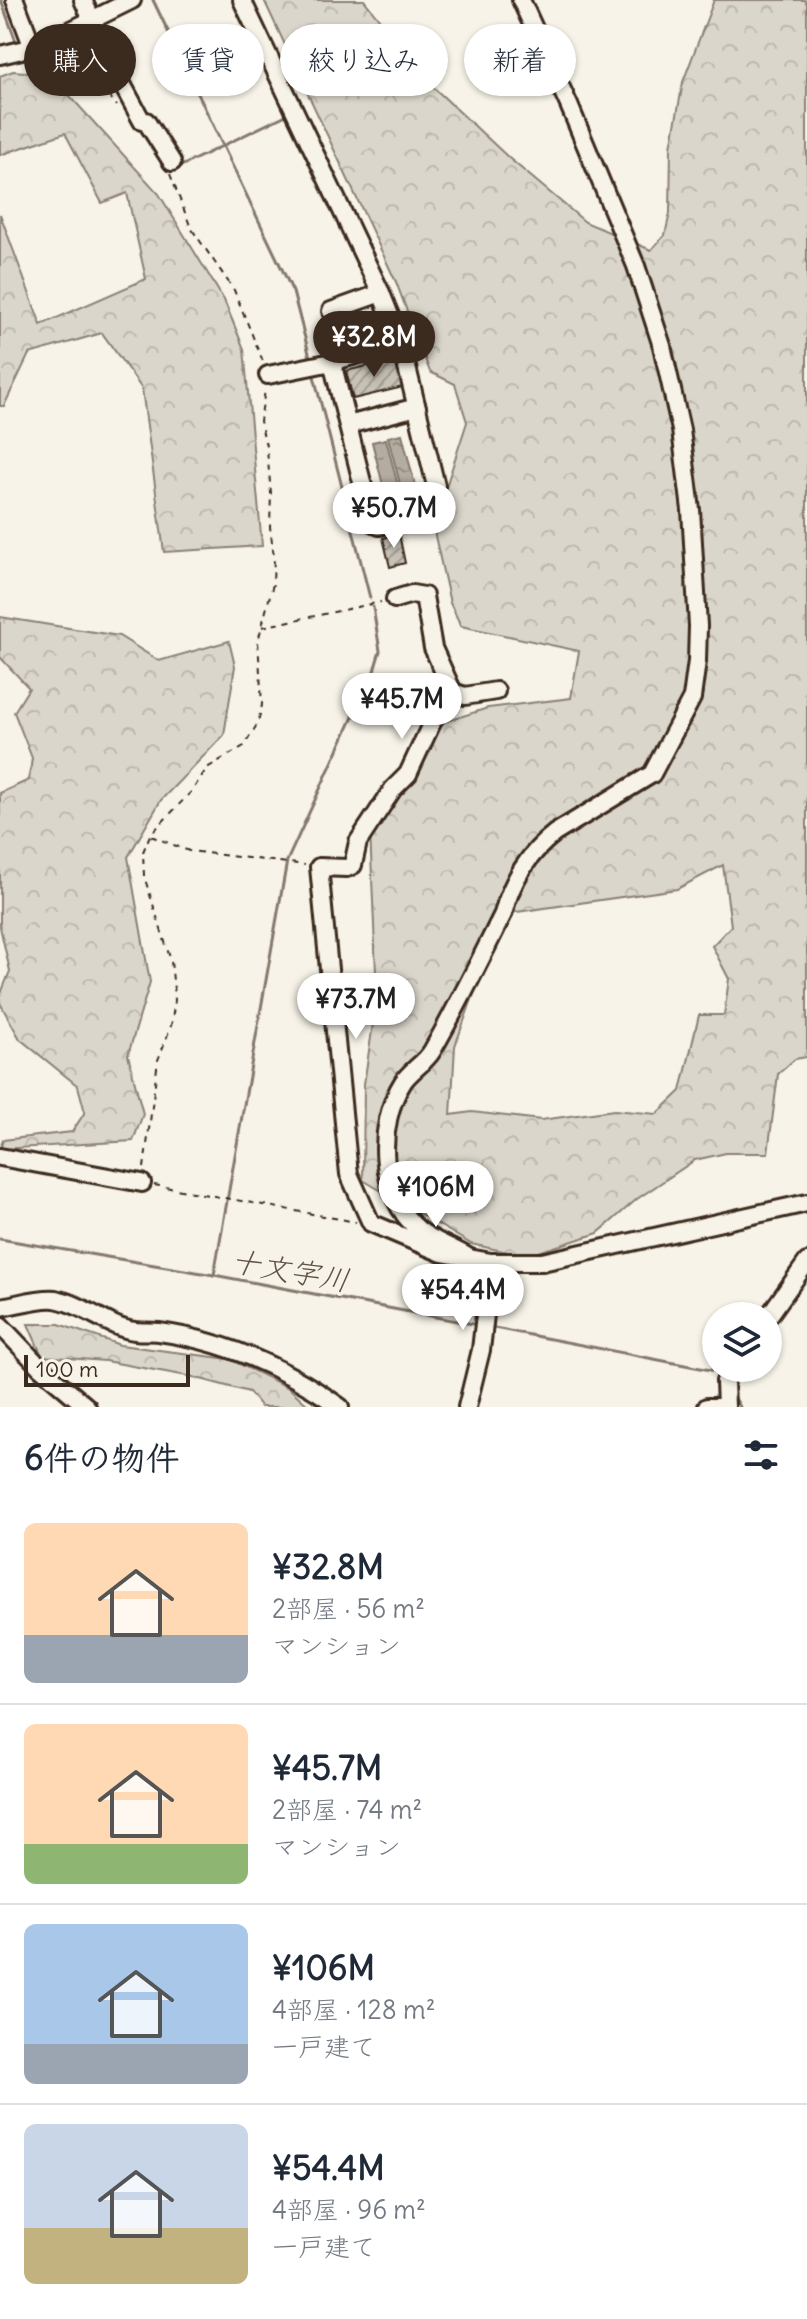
<!DOCTYPE html>
<html lang="ja">
<head>
<meta charset="utf-8">
<style>
  body { margin:0; font-family:Delius,"Klee One",sans-serif; background:#f2f2f3; color:#1f2937; height:100vh; display:flex; flex-direction:column; font-size:30px; white-space:nowrap }
  * { box-sizing:border-box; margin:0 }
  p { font-size:26px; color:#747a83 }
  .icon { flex:none; width:44px; height:44px; fill:none; stroke:currentColor; stroke-width:2; stroke-linecap:round; stroke-linejoin:round }
  .map { position:relative; height:1407px; overflow:hidden }
  .sheet { display:flex; flex-direction:column; background:#fff; flex:1 }
  .sheet>* { flex:none }
  .banner { position:absolute; left:24px; top:24px; width:760px; height:72px; display:flex; gap:16px }
  .tools { position:absolute; left:702px; top:1302px; display:grid; gap:16px }
  .tools a { display:grid; place-items:center; width:80px; height:80px; border-radius:50%; background:#fff; box-shadow:0 2px 6px #0004; font-size:40px }
  .scale { position:absolute; left:24px; bottom:20px; width:166px; box-sizing:border-box; padding-left:8px; border:4px solid #3b2a1e; border-top:0; font-size:22px; line-height:28px; white-space:nowrap; color:#3b2a1e; -webkit-text-stroke:6px #f7f3e8; paint-order:stroke }
  .price { position:absolute; translate:-50% -68px; padding:0 18px; border-radius:28px; background:#fff; color:#222; font-size:26px; line-height:52px; filter:drop-shadow(0 2px 4px #0008) }
  .price::after { content:''; position:absolute; left:50%; top:48px; width:24px; height:18px; margin-left:-12px; background:inherit; clip-path:polygon(0 0,100% 0,50% 100%) }
  .price.active { background:#3b2a1e; color:#fff }
  ul { padding:0; list-style:none }
  li { display:flex; align-items:center; gap:24px; height:200px; padding:0 24px }
  li+li { border-top:2px solid #e0e1e3 }
  li span { display:grid; place-items:center; flex:none; width:224px; height:160px; border-radius:12px; color:#555 }
  li>.icon { margin-inline-start:auto }
  span .icon { width:96px; height:96px; fill:#fffc; stroke-width:1 }
  li b { font-size:34px }
  h2 { display:flex; justify-content:space-between; align-items:center; height:96px; padding:0 24px; font-size:34px }
  .pill { padding:0 28px; border-radius:36px; background:#fff; box-shadow:0 2px 6px #0004; font-size:28px; line-height:72px }
  .pill.active { background:#3b2a1e; color:#fff }
  .map>svg:first-child { display:block }
</style>
</head>
<body>
<div class="map">
<svg width="807" height="1407" viewBox="0 0 807 1407">
  <defs>
    <pattern id="forest-crowns" width="20" height="18" patternUnits="userSpaceOnUse" patternTransform="scale(2)"><rect width="20" height="18" fill="#dbd6cb"/><path d="M2 6a3 3 0 1 1 6 0M12 15a3 3 0 1 1 6 0" fill="none" stroke="#bdb8ae"/></pattern>
    <pattern id="water-ripples" width="26" height="14" patternUnits="userSpaceOnUse" patternTransform="scale(2)"><rect width="26" height="14" fill="#b4aca0"/><path d="M2 4q2-2 4 0t4 0M15 11q2-2 4 0t4 0" fill="none" stroke="#948c82"/></pattern>
    <pattern id="building-hatch" width="6" height="6" patternUnits="userSpaceOnUse" patternTransform="scale(2)"><rect width="6" height="6" fill="#c8c1b6"/><path d="M-1 1l2-2M0 6l6-6M5 7l2-2" fill="none" stroke="#a49d93"/></pattern>
  </defs>
  <rect width="100%" height="100%" fill="#f7f3e8"/>
  <filter id="ink" filterUnits="userSpaceOnUse"><feTurbulence type="fractalNoise" baseFrequency=".0125" numOctaves="2"/><feDisplacementMap in="SourceGraphic" scale="16" xChannelSelector="R" yChannelSelector="G"/><feConvolveMatrix kernelMatrix="1 2 1 2 8 2 1 2 1" color-interpolation-filters="sRGB"/></filter>
  <g filter="url(#ink)">
    <g fill="url(#forest-crowns)" stroke="#8b8074" stroke-width="2" fill-rule="evenodd">
      <path d="M264 0H364L433 87 510 159 585 222 651 250 665 235 670 213 671 147 683 82 714 0H805L807 4V1057L795 1059 778 1074 768 1153H726L695 1160 637 1199 598 1233 526 1256 471 1244 363 1180 364 1084 377 997 370 830 434 725 488 708 571 698 579 651 461 626 450 603 433 527 467 422 455 384 430 372 396 282ZM723 865 731 926 712 946 729 979 724 1015H699L681 1091 657 1114 614 1110 541 1120 472 1112 451 1115 455 1046 503 914 677 889Z"/>
      <polygon points="13,71 50,74 159,194 224,300 244,349 262,546 164,552 142,389 102,333 29,354 4,406 0,406 0,214 41,325 146,279 127,193 102,203 65,133 0,155 0,76"/>
      <polygon points="0,617 119,636 159,661 229,641 235,666 224,735 161,800 128,857 150,982 128,1055 143,1114 133,1141 0,1149 3,1140 72,1132 85,1112 78,1086 20,1039 0,1003 0,996 10,971 0,927 0,793 29,780 32,758 14,712 29,688 0,657"/>
      <polygon points="28,1324 59,1324 120,1345 229,1359 289,1388 310,1407 261,1407 249,1392 193,1377 105,1361 42,1356"/>
    </g>
    <g fill="url(#water-ripples)" stroke="#84786c" stroke-width="2">
      <polygon points="402,434 416,489 414,500 408,501 402,492 388,437"/>
      <polygon points="386,439 400,494 398,505 392,505 386,497 372,442"/>
    </g>
    <g fill="none" stroke-linecap="round" stroke-linejoin="round">
      <g stroke="#84786c" stroke-width="3">
        <polyline points="1,0 18,47"/>
        <polyline points="153,0 293,292 311,361"/>
        <polyline points="175,169 288,114"/>
        <polyline points="313,372 370,598"/>
        <polyline points="0,1239 214,1275 478,1325"/>
        <polyline points="214,1275 287,861 374,671 380,651 373,607"/>
        <polyline points="489,1327 721,1372"/>
        <polyline points="732,1393 740,1407"/>
      </g>
    </g>
    <g fill="url(#building-hatch)" stroke="#3b2a1e" stroke-width="2">
      <polygon points="396,359 403,387 353,399 346,371"/>
      <polygon points="399,534 405,563 390,567 383,538"/>
    </g>
    <g fill="none" stroke-linecap="round" stroke-linejoin="round">
      <g stroke="#3b2a1e" stroke-width="22">
        <g id="minor">
          <polyline points="15,0 33,48"/>
          <polyline points="83,0 92,20"/>
          <polyline points="242,0 381,293 401,343 436,486 417,518 379,526 372,522 332,362"/>
          <polyline points="88,21 142,121 146,121 172,162"/>
          <polyline points="0,55 39,46 132,0"/>
          <polyline points="331,311 381,293"/>
          <polyline points="268,375 327,363 401,343"/>
          <polyline points="348,425 417,407"/>
          <polyline points="395,599 412,594 424,596 433,648 453,692 435,716 408,774 393,789 358,842 353,865 347,868 319,867 349,1174 371,1223 442,1253 491,1262 542,1262 807,1203"/>
          <polyline points="453,692 465,696 496,691"/>
          <polyline points="0,1157 142,1183"/>
          <path d="M468 1257C453 1248 433 1241 419 1230 378 1197 376 1124 403 1082 411 1070 425 1063 432 1051 458 1006 480 960 503 914 511 882 529 853 555 833L652 774 692 698 697 661 698 626 691 510 681 430 662 346 636 266 569 105 521 0"/>
          <path d="M0 1307C15 1305 41 1297 55 1299 84 1304 109 1328 135 1331 143 1332 151 1331 159 1332 225 1341 287 1369 340 1407"/>
          <polyline points="768,1317 807,1262"/>
          <polyline points="0,1325 40,1367 87,1407"/>
          <polyline points="467,1407 481,1350 491,1262"/>
          <polyline points="707,1407 726,1407"/>
          <polyline points="726,1407 725,1381 731,1368"/>
        </g>
      </g>
      <g stroke="#3b2a1e" stroke-width="2" stroke-dasharray="6 6" stroke-linecap="butt">
        <polyline points="48,56 110,97 117,106"/>
        <polyline points="170,174 191,228 234,290 264,364"/>
        <polyline points="262,627 381,602"/>
        <polyline points="151,836 189,851 305,865"/>
        <polyline points="144,1168 158,1060 171,1026 175,1000 171,961 144,876 143,852 150,835 192,791 207,768 244,746 258,723 262,705 258,641 273,584 274,557 270,527 271,493 267,450 260,421 265,390"/>
        <polyline points="154,1185 356,1222"/>
      </g>
      <use href="#minor" stroke="#f7f3e8" stroke-width="16"/>
    </g>
  </g>
  <g text-anchor="middle" stroke-width="7" stroke-linejoin="round" paint-order="stroke">
    <g font-size="30" font-style="italic" fill="#5f5145" stroke="#f7f3e8">
      <text transform="translate(290 1271) rotate(10)" y="10">十文字川</text>
    </g>
  </g>
</svg>
<div class="tools">
<a><svg class="icon" aria-label="layers" viewBox="0 0 24 24"><path d="M12 4l9 5-9 5-9-5zM3 14l9 5 9-5"/></svg></a>
</div>
<div class="scale">100 m</div>
<b class="price active" style="left:374px;top:379px">¥32.8M</b>
<b class="price" style="left:394px;top:550px">¥50.7M</b>
<b class="price" style="left:402px;top:741px">¥45.7M</b>
<b class="price" style="left:356px;top:1041px">¥73.7M</b>
<b class="price" style="left:436px;top:1229px">¥106M</b>
<b class="price" style="left:463px;top:1332px">¥54.4M</b>
<div class="banner">
<a class="pill active">購入</a>
<a class="pill">賃貸</a>
<a class="pill">絞り込み</a>
<a class="pill">新着</a>
</div>
</div>
<section class="sheet">
<h2>6件の物件<svg class="icon" aria-label="filters" viewBox="0 0 24 24"><path d="M4 7h16M4 17h16"/><circle cx="9" cy="7" r="2"/><circle cx="15" cy="17" r="2"/></svg></h2>
<ul>
<li><span style="background:linear-gradient(#ffd9b3 70%,#9aa5b1 0)"><svg class="icon" aria-label="home" viewBox="0 0 24 24"><path d="M3 11l9-7 9 7M6 9v11h12V9"/></svg></span><div><b>¥32.8M</b><p>2部屋 · 56 m²</p><p>マンション</p></div></li>
<li><span style="background:linear-gradient(#ffd9b3 75%,#8fb573 0)"><svg class="icon" aria-label="home" viewBox="0 0 24 24"><path d="M3 11l9-7 9 7M6 9v11h12V9"/></svg></span><div><b>¥45.7M</b><p>2部屋 · 74 m²</p><p>マンション</p></div></li>
<li><span style="background:linear-gradient(#a9c7e8 75%,#9aa5b1 0)"><svg class="icon" aria-label="home" viewBox="0 0 24 24"><path d="M3 11l9-7 9 7M6 9v11h12V9"/></svg></span><div><b>¥106M</b><p>4部屋 · 128 m²</p><p>一戸建て</p></div></li>
<li><span style="background:linear-gradient(#c9d6e8 65%,#c2b280 0)"><svg class="icon" aria-label="home" viewBox="0 0 24 24"><path d="M3 11l9-7 9 7M6 9v11h12V9"/></svg></span><div><b>¥54.4M</b><p>4部屋 · 96 m²</p><p>一戸建て</p></div></li>
</ul>
</section>
</body>
</html>
